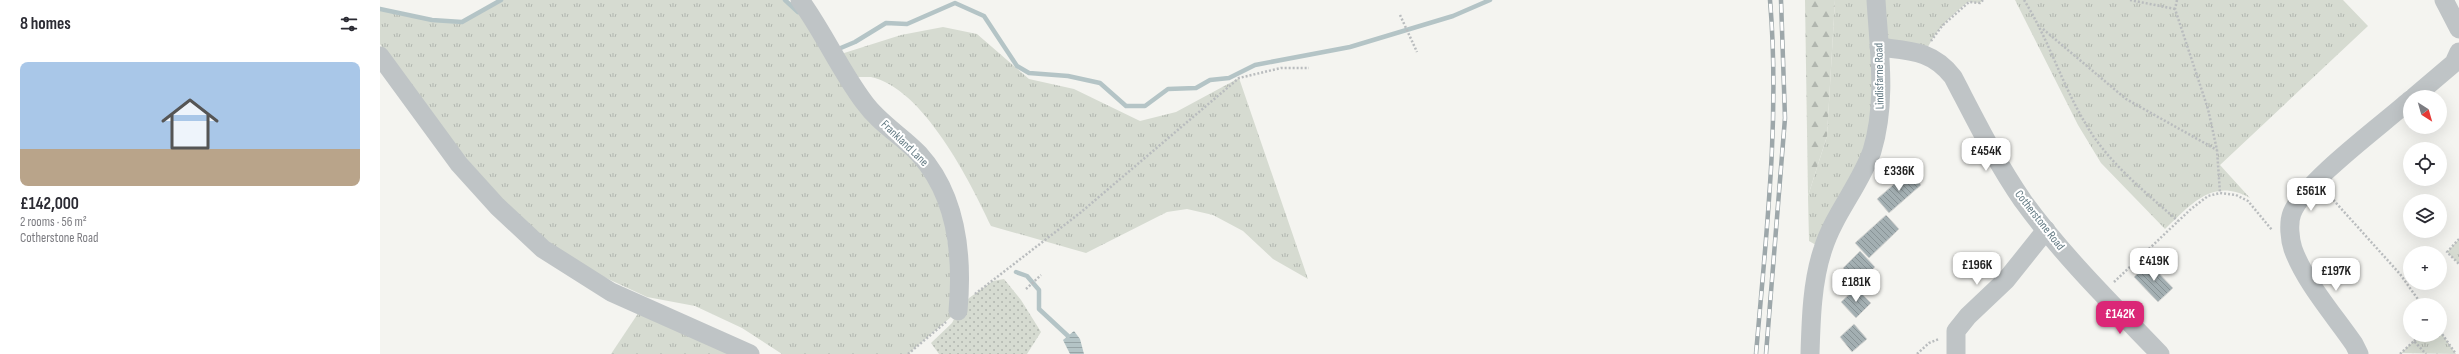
<!DOCTYPE html>
<html lang="en">
<head>
<meta charset="utf-8">
<style>
  body { margin:0; font-family:"Sofia Sans Condensed",sans-serif; background:#f2f2f3; color:#2b2b33; height:100vh; display:flex; flex-direction:column; font-size:15px; white-space:nowrap }
  * { box-sizing:border-box; margin:0 }
  p { font-size:13px; color:#7c7c81 }
  .icon { flex:none; width:22px; height:22px; fill:none; stroke:currentColor; stroke-width:2; stroke-linecap:round; stroke-linejoin:round }
  .map { position:relative; flex:1; overflow:hidden }
  .panel { display:flex; flex-direction:column; background:#fff; width:380px }
  .panel>* { flex:none }
  .needle { width:26px; rotate:143deg }
  .controls { position:absolute; left:2023px; top:90px; display:grid; gap:8px }
  .controls a { display:grid; place-items:center; width:44px; height:44px; border-radius:50%; background:#fff; box-shadow:0 4px 16px #0002; font-size:20px }
  .price { position:absolute; translate:-50% -34px; padding:0 9px; border-radius:8px; background:#fff; color:#222; font-size:13px; line-height:26px; filter:drop-shadow(0 1px 2px #0008) }
  .price::after { content:''; position:absolute; left:50%; top:24px; width:12px; height:9px; margin-left:-6px; background:inherit; clip-path:polygon(0 0,100% 0,50% 100%) }
  .price.active { background:#db2777; color:#fff }
  ul { padding:0; list-style:none }
  li { display:grid; align-content:center; gap:8px; height:212px; padding:0 20px }
  li span { display:grid; place-items:center; height:124px; border-radius:8px; color:#555 }
  li>.icon { margin-inline-start:auto }
  span .icon { width:72px; height:72px; fill:#fffc; stroke-width:1 }
  li b { font-size:17px }
  h2 { display:flex; justify-content:space-between; align-items:center; height:48px; padding:0 20px; font-size:17px }
  main { display:flex; flex:1; min-height:0 }
  .map>svg:first-child { display:block }
</style>
</head>
<body>
<main>
<section class="panel">
<h2>8 homes<svg class="icon" aria-label="filters" viewBox="0 0 24 24"><path d="M4 7h16M4 17h16"/><circle cx="9" cy="7" r="2"/><circle cx="15" cy="17" r="2"/></svg></h2>
<ul>
<li><span style="background:linear-gradient(#a9c7e8 70%,#b9a48a 0)"><svg class="icon" aria-label="home" viewBox="0 0 24 24"><path d="M3 11l9-7 9 7M6 9v11h12V9"/></svg></span><div><b>£142,000</b><p>2 rooms · 56 m²</p><p>Cotherstone Road</p></div></li>
</ul>
</section>
<div class="map">
<svg width="2079" height="354" viewBox="0 0 2079 354">
  <defs>
    <pattern id="grass-tufts" width="24" height="20" patternUnits="userSpaceOnUse"><rect width="24" height="20" fill="#d6dbd1"/><path d="M3 7l-1-3M5 7V3M7 7l1-3M15 17l-1-3M17 17v-4M19 17l1-3" fill="none" stroke="#b1b6af"/></pattern>
    <pattern id="forest-firs" width="22" height="20" patternUnits="userSpaceOnUse"><rect width="22" height="20" fill="#d6dbd1"/><path d="M5 1l3.5 6h-7zM16 11l3.5 6h-7z" fill="#b1b6af"/></pattern>
    <pattern id="garden-dots" width="8" height="8" patternUnits="userSpaceOnUse"><rect width="8" height="8" fill="#d6dbd1"/><path d="M2 2h.1M6 6h.1" fill="none" stroke="#b1b6af" stroke-width="1.8" stroke-linecap="round"/></pattern>
    <pattern id="water-rules" width="6" height="5" patternUnits="userSpaceOnUse"><rect width="6" height="5" fill="#b4c4c6"/><path d="M0 2.5h6" fill="none" stroke="#96a4a6"/></pattern>
    <pattern id="building-back-hatch" width="6" height="6" patternUnits="userSpaceOnUse"><rect width="6" height="6" fill="#a3afb2"/><path d="M-1 5l2 2M0 0l6 6M5-1l2 2" fill="none" stroke="#889396"/></pattern>
  </defs>
  <rect width="100%" height="100%" fill="#f4f4f0"/>
  <g fill="url(#grass-tufts)">
    <polygon points="121,0 405,0 422,16 559,182 578,311 528,354 402,354 362,328 315,306 267,297 200,266 140,220 55,123 0,44 0,9 52,20 82,22"/>
    <path d="M1455 0H1603L1600 3 1588 2C1571 16 1553 32 1545 54L1499 47 1498 125 1443 249 1429 241 1428 196 1447 136Z"/>
    <path d="M1635 0H1963L1988 26 1840 165 1870 198C1832 177 1811 205 1785 229L1721 163 1698 125Z"/>
    <path d="M563 27 597 34 649 79 694 89 760 121 796 112 859 78 928 279 893 259 863 231 833 215 807 209 787 212 706 253 611 226C590 181 543 88 491 77 486 77 480 77 476 77L461 54 521 35Z"/>
    <polygon points="2079,239 2079,264 2067,252"/>
    <polygon points="261,309 360,354 231,354"/>
    <polygon points="2060,331 2076,354 2021,353 2040,335 2060,335"/>
  </g>
  <polygon fill="url(#forest-firs)" points="1425,0 1455,0 1447,136 1428,196"/>
  <polygon fill="url(#garden-dots)" points="624,279 641,300 661,332 647,354 559,354 551,343 572,323 578,311 589,298 613,281"/>
  <polygon fill="url(#water-rules)" points="694,331 700,339 704,354 690,354 683,340"/>
  <g fill="none" stroke-linecap="round" stroke-linejoin="round">
    <g stroke="#b4c4c6" stroke-width="4.5">
      <polyline points="405,0 418,12"/>
      <polyline points="0,9 52,20 82,22 121,0"/>
      <polyline points="456,50 475,42 506,23 527,24 575,3 604,16 637,66 649,73 688,76 720,83 746,106 765,106 788,89 816,88 830,80 849,78 875,65 970,47 1073,16 1110,0"/>
      <polyline points="636,272 647,276 659,290 659,309 688,336"/>
    </g>
  </g>
  <g fill="url(#building-back-hatch)" stroke="#d5d5d3">
    <polygon points="1529,171 1541,185 1509,213 1497,199"/>
    <polygon points="1506,215 1519,229 1489,258 1475,243"/>
    <polygon points="1480,251 1495,267 1478,283 1463,268"/>
    <polygon points="1769,263 1793,288 1778,302 1754,277"/>
    <polygon points="1476,288 1491,303 1476,318 1461,302"/>
    <polygon points="1474,324 1487,339 1472,352 1460,337"/>
  </g>
  <g fill="none" stroke-linecap="round" stroke-linejoin="round">
    <g stroke="#b9bcbe" stroke-width="2.5" stroke-dasharray="2 2" stroke-linecap="butt">
      <path d="M1644 0C1668 38 1681 82 1704 121 1726 161 1764 191 1798 221"/>
      <polyline points="1750,0 1795,9"/>
      <polyline points="1797,0 1795,9 1828,109 1837,150 1840,193"/>
      <polyline points="1020,15 1037,52"/>
      <polyline points="1663,29 1746,99 1837,150"/>
      <polyline points="1551,41 1562,26 1589,2 1600,3 1603,0"/>
      <polyline points="1948,194 2020,274 2042,305"/>
      <polyline points="2079,239 2067,252 2079,264"/>
      <polyline points="1734,282 1811,209 1828,196 1840,193 1856,195 1868,201 1892,230"/>
      <polyline points="646,289 661,275"/>
      <polyline points="595,294 700,213 859,78 901,68 929,68"/>
      <polyline points="2060,331 2076,354"/>
      <polyline points="2034,341 2040,335"/>
      <polyline points="528,354 566,322"/>
      <polyline points="1537,354 1549,343 1559,339"/>
      <polyline points="2020,354 2034,341 2046,354"/>
    </g>
    <g stroke="#bfc4c6" stroke-width="19">
      <path d="M420 0C444 33 460 70 484 102 499 123 522 136 539 154 578 197 583 256 578 311"/>
      <polyline points="2064,0 2079,29"/>
      <path d="M1499 47C1530 51 1552 50 1573 77 1595 119 1616 162 1643 201 1683 256 1733 305 1780 354"/>
      <polyline points="0,56 79,164 117,206 163,249 231,292 370,354"/>
      <polyline points="2034,97 2074,63 2079,52"/>
      <path d="M1430 354C1431 320 1432 281 1443 249 1454 214 1480 185 1492 151 1507 102 1499 50 1496 0"/>
      <polyline points="1576,354 1576,331 1588,316 1626,280 1666,230"/>
      <path d="M1979 354 1974 344C1954 315 1925 282 1913 249 1910 240 1908 223 1912 213 1924 182 2002 125 2030 100"/>
    </g>
    <g stroke="#9da7aa" stroke-width="4.5">
      <g id="rail">
        <path d="M1376 354C1386 236 1400 119 1390 0"/>
        <polyline points="1386,354 1405,118 1401,0"/>
      </g>
    </g>
    <use href="#rail" stroke="#fff" stroke-width="3" stroke-dasharray="9" stroke-linecap="butt"/>
  </g>
  <g text-anchor="middle" stroke-width="4" stroke-linejoin="round" paint-order="stroke">
    <g font-size="12" fill="#627982" stroke="#fff">
      <text transform="translate(1499 76) rotate(-91)" y="4">Lindisfarne Road</text>
      <text transform="translate(525 143) rotate(44)" y="4">Frankland Lane</text>
      <text transform="translate(1660 220) rotate(52)" y="4">Cotherstone Road</text>
    </g>
  </g>
</svg>
<div class="controls">
<a><svg class="needle" viewBox="-14 -14 28 28"><path d="M0-13l5 13h-10z" fill="#e53935"/><path d="M0 13l5-13h-10z" fill="#7c7c81"/></svg></a>
<a><svg class="icon" aria-label="locate" viewBox="0 0 24 24"><circle cx="12" cy="12" r="6"/><path d="M12 2v4M12 18v4M2 12h4M18 12h4"/></svg></a>
<a><svg class="icon" aria-label="layers" viewBox="0 0 24 24"><path d="M12 4l9 5-9 5-9-5zM3 14l9 5 9-5"/></svg></a>
<a>+</a>
<a>−</a>
</div>
<b class="price" style="left:1606px;top:172px">£454K</b>
<b class="price" style="left:1519px;top:192px">£336K</b>
<b class="price" style="left:1931px;top:212px">£561K</b>
<b class="price" style="left:1774px;top:282px">£419K</b>
<b class="price" style="left:1597px;top:286px">£196K</b>
<b class="price" style="left:1956px;top:292px">£197K</b>
<b class="price" style="left:1476px;top:303px">£181K</b>
<b class="price active" style="left:1740px;top:335px">£142K</b>
</div>
</main>
</body>
</html>
